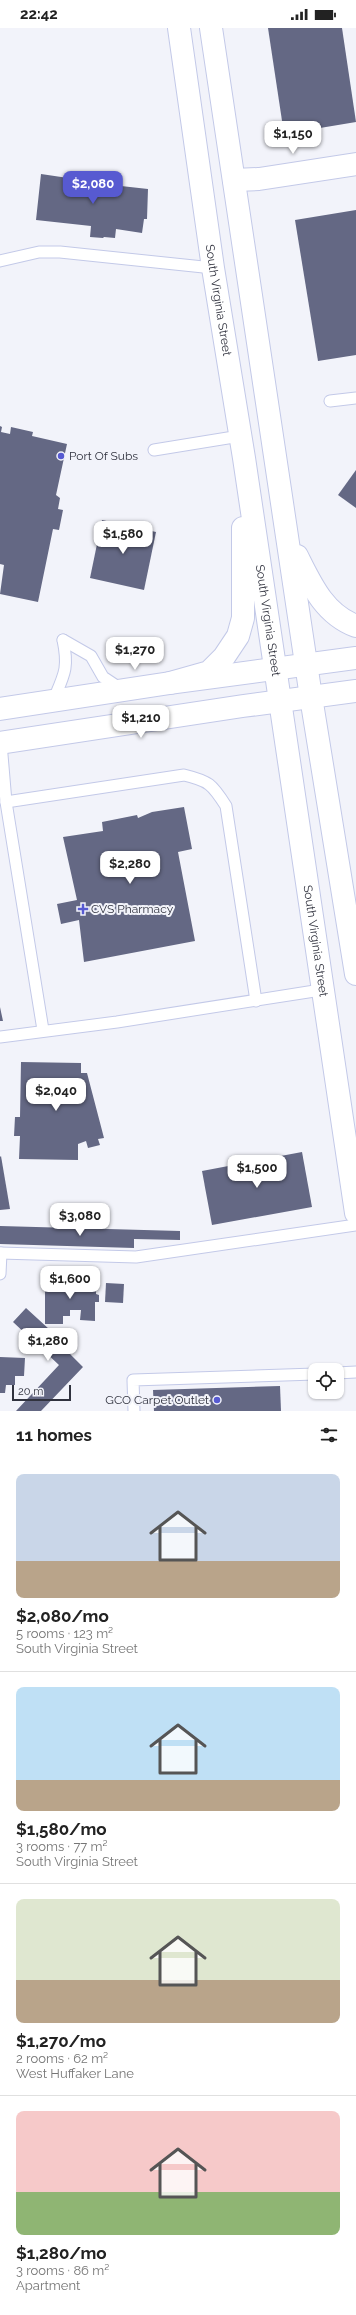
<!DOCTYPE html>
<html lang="en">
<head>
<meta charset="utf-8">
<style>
  body { margin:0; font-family:Raleway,sans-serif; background:#f6f6f6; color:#222; height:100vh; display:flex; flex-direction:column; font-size:15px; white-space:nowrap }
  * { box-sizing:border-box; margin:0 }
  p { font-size:13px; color:#767676 }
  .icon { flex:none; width:22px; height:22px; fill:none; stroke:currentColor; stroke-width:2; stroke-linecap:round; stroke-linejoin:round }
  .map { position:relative; height:1383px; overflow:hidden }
  .panel { display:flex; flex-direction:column; background:#fff; flex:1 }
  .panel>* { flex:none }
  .fabs { position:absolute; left:308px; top:1335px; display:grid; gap:8px }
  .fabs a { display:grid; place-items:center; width:36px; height:36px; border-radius:8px; background:#fff; box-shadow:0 1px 3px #0004; font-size:20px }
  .scale { position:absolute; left:12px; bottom:10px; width:59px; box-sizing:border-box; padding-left:4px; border:2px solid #30323e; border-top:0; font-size:11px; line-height:14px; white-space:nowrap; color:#30323e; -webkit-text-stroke:3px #f2f3fa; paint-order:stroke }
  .price { position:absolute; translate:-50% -34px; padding:0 9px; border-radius:8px; background:#fff; color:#222; font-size:13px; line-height:26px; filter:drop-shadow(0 1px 2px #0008) }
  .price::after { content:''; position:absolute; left:50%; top:24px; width:12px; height:9px; margin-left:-6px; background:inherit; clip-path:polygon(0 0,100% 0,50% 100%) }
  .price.active { background:#575ad1; color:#fff }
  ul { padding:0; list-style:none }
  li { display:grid; align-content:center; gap:8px; height:212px; padding:0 16px }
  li+li { border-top:1px solid #e0e0e0 }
  li span { display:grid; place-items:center; height:124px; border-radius:8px; color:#555 }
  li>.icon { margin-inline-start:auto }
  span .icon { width:72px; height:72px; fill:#fffc; stroke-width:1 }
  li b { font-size:17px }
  h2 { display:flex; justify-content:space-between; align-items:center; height:48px; padding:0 16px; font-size:17px }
  .status { display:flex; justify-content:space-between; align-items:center; height:28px; padding:0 20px; background:#fff; direction:ltr }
  .status svg { height:11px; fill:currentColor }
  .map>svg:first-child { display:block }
</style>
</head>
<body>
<div class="status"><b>22:42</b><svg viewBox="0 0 49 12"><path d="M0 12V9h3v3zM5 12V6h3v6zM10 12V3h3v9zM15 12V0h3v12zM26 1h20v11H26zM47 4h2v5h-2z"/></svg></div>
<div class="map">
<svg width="356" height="1383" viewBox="0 0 356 1383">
  <rect width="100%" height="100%" fill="#f2f3fa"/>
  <g fill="#646884">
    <polygon points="268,0 342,0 356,94 284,106"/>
    <polygon points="41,146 95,154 96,150 122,154 121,158 148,161 147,191 144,191 142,205 116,201 115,210 104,209 103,210 90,209 91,198 36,192"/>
    <polygon points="356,182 356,327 318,333 295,192"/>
    <polygon points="0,398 2,399 1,404 10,406 11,399 33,404 32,408 67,416 56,467 60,470 58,481 63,482 59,502 53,501 38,574 0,566 4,537 0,536"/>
    <polygon points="356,442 356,480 338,467"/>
    <polygon points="102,492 156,504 144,562 90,550"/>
    <polygon points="184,779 192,821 178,824 195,913 84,934 79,892 61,896 57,876 77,872 63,809 103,803 102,794 137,787 138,790 152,784"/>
    <polygon points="0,979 3,993 0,993"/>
    <polygon points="21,1034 81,1035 81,1045 87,1045 104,1110 98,1111 100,1117 88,1120 86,1113 78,1116 78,1132 19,1131 20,1108 14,1108 15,1089 20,1089"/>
    <polygon points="302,1124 312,1179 212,1197 202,1143"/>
    <polygon points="1,1128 10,1181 0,1182 0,1129"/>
    <polygon points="0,1198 180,1203 180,1212 134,1211 134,1220 0,1216"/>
    <polygon points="59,1250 83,1250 83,1255 96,1256 96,1266 99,1267 99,1274 95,1274 95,1293 80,1292 81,1282 70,1282 70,1288 63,1288 63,1296 45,1296 45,1254 59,1254"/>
    <polygon points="106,1255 124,1256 123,1275 105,1274"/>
    <polygon points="26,1280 73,1323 70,1326 83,1339 41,1383 16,1383 59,1337 13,1294"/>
    <polygon points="0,1329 25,1330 24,1348 15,1348 15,1357 6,1357 5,1365 0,1365"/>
    <polygon points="280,1358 281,1383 154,1383 153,1362"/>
  </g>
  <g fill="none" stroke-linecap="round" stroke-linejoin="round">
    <g stroke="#c3c9e8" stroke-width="13">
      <g id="lane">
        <polyline points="0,233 39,224 60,224 213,240"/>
        <polyline points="330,373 356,370"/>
        <polyline points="154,422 240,408"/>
        <polyline points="63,612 91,628 103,649 121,661"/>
        <path d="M53 673C64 647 69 641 63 612"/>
        <polyline points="1,715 6,774 43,1002"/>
        <path d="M6 774 184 747C209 753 212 756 226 778L256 973"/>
        <polyline points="0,1009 117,994 321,962"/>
        <polyline points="0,1225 136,1229 356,1197"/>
        <polyline points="0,1246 1,1225"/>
        <polyline points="337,1345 356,1344"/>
        <polyline points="134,1383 133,1352 315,1346"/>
      </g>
    </g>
    <g stroke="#c3c9e8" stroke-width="24">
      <polyline id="street" points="234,152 259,151 356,136"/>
    </g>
    <g stroke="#c3c9e8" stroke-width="24">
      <g id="secondary">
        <polyline points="0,681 170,655 356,630"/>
        <polyline points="0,715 243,678 356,663"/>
      </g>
    </g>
    <g stroke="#c3c9e8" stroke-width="24">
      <g id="primary">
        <path id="s1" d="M179 0 213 240 244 430 356 1185"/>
        <polyline points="211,0 311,669 356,946"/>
        <path d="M297 528C311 556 324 586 356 598"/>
        <polyline points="170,655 209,644 224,629 238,608 243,590 243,500"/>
      </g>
    </g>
    <use href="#lane" stroke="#fff" stroke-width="11"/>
    <use href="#street" stroke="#fff" stroke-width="22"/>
    <use href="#secondary" stroke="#fff" stroke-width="22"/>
    <use href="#primary" stroke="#fff" stroke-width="22"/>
  </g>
  <g fill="#575ad1" stroke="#f2f3fa" stroke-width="1.5">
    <circle cx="61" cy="428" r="4"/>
    <path d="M81 875h4v4h4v4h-4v4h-4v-4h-4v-4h4z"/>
    <circle cx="217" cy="1372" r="4"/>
  </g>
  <g text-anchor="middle" stroke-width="4" stroke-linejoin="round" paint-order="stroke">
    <g font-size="12" fill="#30323e" stroke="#f2f3fa">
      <text dy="4" stroke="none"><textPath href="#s1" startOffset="275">South Virginia Street</textPath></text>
      <text dy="4" stroke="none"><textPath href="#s1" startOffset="599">South Virginia Street</textPath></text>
      <text dy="4" stroke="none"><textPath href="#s1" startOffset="923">South Virginia Street</textPath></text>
    </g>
    <g font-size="12" fill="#30323e" stroke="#f2f3fa" text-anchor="start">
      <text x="69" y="432">Port Of Subs</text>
      <text x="91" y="885">CVS Pharmacy</text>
      <text x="209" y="1376" text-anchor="end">GCO Carpet Outlet</text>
    </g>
  </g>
</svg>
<div class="fabs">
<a><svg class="icon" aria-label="locate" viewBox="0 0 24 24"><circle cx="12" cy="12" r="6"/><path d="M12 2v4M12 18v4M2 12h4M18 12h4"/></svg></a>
</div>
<div class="scale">20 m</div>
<b class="price" style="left:293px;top:127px">$1,150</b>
<b class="price active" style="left:93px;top:177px">$2,080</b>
<b class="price" style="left:123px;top:527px">$1,580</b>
<b class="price" style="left:135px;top:643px">$1,270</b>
<b class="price" style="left:141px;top:711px">$1,210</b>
<b class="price" style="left:130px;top:857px">$2,280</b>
<b class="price" style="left:56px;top:1084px">$2,040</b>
<b class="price" style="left:257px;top:1161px">$1,500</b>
<b class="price" style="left:80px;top:1209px">$3,080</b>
<b class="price" style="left:70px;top:1272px">$1,600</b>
<b class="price" style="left:48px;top:1334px">$1,280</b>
</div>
<section class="panel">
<h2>11 homes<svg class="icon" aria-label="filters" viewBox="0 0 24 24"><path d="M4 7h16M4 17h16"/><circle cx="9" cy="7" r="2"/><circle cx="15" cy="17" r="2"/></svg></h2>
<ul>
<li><span style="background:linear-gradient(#c9d6e8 70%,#b9a48a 0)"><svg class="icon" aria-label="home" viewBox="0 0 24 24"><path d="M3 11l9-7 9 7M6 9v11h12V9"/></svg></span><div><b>$2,080/mo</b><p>5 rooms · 123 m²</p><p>South Virginia Street</p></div></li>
<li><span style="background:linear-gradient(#bfe0f5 75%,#b9a48a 0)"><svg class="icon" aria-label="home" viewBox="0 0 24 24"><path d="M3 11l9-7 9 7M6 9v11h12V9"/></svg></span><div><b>$1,580/mo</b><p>3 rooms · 77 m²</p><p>South Virginia Street</p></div></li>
<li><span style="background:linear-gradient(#dfe7d0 65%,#b9a48a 0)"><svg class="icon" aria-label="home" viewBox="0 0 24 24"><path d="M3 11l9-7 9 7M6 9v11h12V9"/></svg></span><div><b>$1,270/mo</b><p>2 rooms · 62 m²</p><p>West Huffaker Lane</p></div></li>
<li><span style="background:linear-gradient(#f6c9c9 65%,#8fb573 0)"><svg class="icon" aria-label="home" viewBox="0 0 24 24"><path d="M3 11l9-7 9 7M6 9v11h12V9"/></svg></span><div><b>$1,280/mo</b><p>3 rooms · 86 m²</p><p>Apartment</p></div></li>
</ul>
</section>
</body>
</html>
